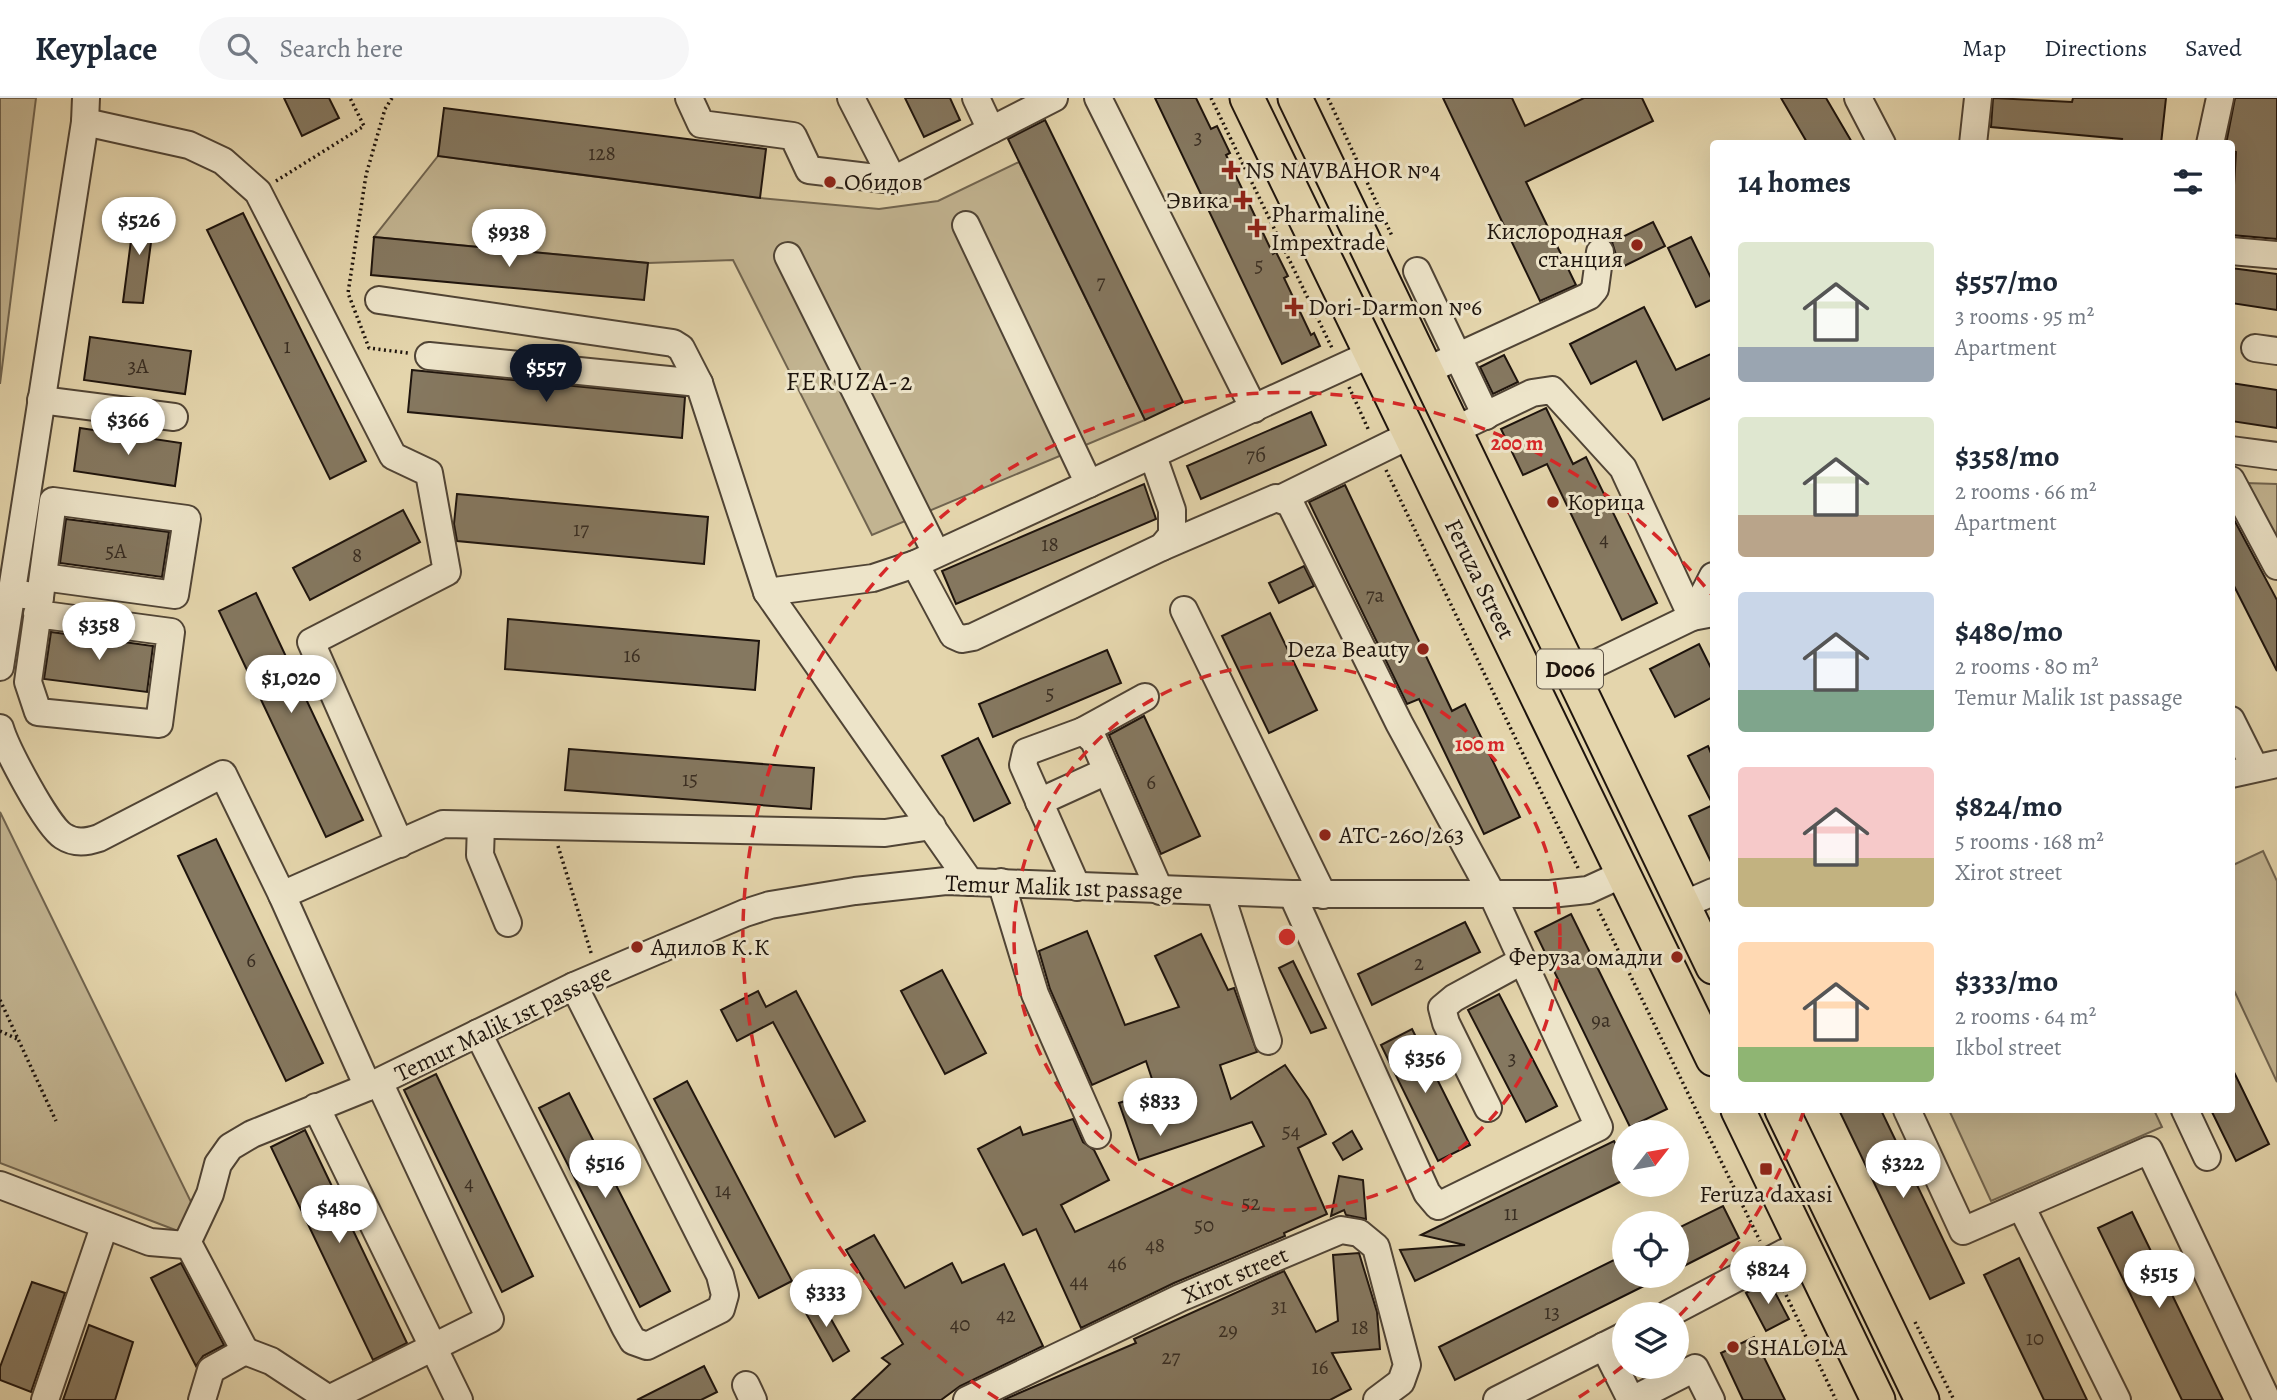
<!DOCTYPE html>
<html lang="en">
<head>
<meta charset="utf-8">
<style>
  body { margin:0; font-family:Alegreya,serif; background:#f6f6f7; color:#1f2937; height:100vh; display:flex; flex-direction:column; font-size:26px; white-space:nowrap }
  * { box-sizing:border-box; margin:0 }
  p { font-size:23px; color:#747a83 }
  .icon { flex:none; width:38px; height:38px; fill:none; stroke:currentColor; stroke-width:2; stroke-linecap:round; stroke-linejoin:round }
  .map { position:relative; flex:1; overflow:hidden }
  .details { position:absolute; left:1710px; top:42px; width:525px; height:973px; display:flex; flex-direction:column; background:#fff; border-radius:7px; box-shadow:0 7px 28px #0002 }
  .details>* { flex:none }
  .needle { width:46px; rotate:59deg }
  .buttons { position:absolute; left:1612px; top:1022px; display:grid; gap:14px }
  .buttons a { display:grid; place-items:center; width:77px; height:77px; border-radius:50%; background:#fff; box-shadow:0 7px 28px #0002; font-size:35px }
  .price { position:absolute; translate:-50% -60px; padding:0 16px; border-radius:24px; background:#fff; color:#222; font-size:23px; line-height:46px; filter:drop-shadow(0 2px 4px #0008) }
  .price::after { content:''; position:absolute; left:50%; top:42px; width:21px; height:16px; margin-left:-10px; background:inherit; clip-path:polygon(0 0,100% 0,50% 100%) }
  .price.active { background:#111827; color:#fff }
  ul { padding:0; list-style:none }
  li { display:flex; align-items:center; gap:21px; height:175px; padding:0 28px }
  li span { display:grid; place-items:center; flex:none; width:196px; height:140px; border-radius:7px; color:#555 }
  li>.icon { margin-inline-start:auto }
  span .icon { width:84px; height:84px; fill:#fffc; stroke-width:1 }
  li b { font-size:30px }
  h2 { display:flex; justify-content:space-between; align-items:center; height:84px; padding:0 28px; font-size:30px }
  header { display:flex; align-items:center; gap:42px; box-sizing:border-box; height:98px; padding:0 35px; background:#fff; border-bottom:2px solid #e0e1e3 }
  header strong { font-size:33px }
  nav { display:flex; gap:38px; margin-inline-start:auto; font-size:24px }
  .search { width:490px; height:63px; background:#f6f6f7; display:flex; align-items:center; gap:18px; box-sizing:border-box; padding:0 24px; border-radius:38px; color:#747a83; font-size:26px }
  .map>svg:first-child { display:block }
</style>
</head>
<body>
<header>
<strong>Keyplace</strong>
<div class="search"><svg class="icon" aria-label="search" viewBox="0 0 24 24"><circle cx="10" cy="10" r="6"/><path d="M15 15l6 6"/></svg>Search here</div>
<nav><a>Map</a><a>Directions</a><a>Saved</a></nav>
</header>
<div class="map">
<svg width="2277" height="1302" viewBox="0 0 2277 1302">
  <rect width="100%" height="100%" fill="#e4d5ac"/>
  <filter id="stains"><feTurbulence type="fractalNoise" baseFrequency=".00286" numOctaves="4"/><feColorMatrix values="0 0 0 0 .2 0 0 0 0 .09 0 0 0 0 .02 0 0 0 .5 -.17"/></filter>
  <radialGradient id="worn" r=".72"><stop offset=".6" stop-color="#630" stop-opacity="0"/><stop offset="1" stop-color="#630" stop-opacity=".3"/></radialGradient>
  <g fill="#c2b491" stroke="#70644f" stroke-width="2">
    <polygon points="0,0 36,0 0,286"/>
    <polygon points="438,58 760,100 879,111 938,103 1019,64 1145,322 872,437 733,162 648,165 374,139"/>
    <polygon points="2245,385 2277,386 2277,446"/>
    <polygon points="0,714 195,1112 178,1133 0,1065"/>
    <polygon points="2263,753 2277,783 2277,984 2231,886 2231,768"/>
    <polygon points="1949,1012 2154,1012 2162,1029 1991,1103"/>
  </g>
  <g fill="#857860" stroke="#1e140d" stroke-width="2">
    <polygon points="284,0 329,0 339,20 302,38"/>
    <polygon points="905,0 950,0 960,22 924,39"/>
    <polygon points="1155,0 1196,0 1211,31 1217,28 1230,55 1226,57 1273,156 1276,154 1288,178 1284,180 1311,237 1314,235 1320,248 1282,266"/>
    <polygon points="1443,0 1512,0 1525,28 1584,0 1642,0 1653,23 1526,84 1576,187 1540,203"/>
    <polygon points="1781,0 1826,0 1853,46 1808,46"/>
    <polygon points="1993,0 2072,4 2073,0 2166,0 2161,46 2121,46 2122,41 1991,29"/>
    <polygon points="2235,0 2277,0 2277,141 2231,137 2236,54 2231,53 2231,46 2226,46"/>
    <polygon points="444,10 766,51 760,100 438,58"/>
    <polygon points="1045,22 1183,304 1145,322 1008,41"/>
    <polygon points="135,112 155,114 143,205 123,204"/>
    <polygon points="243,115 366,363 330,381 207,132"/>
    <polygon points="1653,124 1665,148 1620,170 1612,144"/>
    <polygon points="374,139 648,165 644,202 371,177"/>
    <polygon points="1691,139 1713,184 1713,201 1696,209 1668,150"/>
    <polygon points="2231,170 2277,176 2277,212 2231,205"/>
    <polygon points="1644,209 1676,272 1713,255 1713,299 1663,322 1636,263 1591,286 1570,246"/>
    <polygon points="90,239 191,253 185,296 84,282"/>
    <polygon points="1504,257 1518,284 1493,296 1480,269"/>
    <polygon points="412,272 685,299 682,340 408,314"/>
    <polygon points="2231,285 2277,292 2277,330 2231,323"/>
    <polygon points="1546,310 1573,366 1586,359 1657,505 1622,522 1547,366 1523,377 1501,331"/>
    <polygon points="1311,314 1326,347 1201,401 1187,368"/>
    <polygon points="80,330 181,345 175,388 74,373"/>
    <polygon points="1144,386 1156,421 956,506 942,473"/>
    <polygon points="1345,387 1452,613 1465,606 1520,719 1484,736 1419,601 1407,606 1309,404"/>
    <polygon points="457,396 708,419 704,466 457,443 454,426"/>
    <polygon points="403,412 420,444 310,502 293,470"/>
    <polygon points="2231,416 2277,502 2277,573 2231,482"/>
    <polygon points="66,421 169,434 162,479 60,465"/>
    <polygon points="1304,468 1314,488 1279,505 1269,485"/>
    <polygon points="256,495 363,722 326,739 219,513"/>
    <polygon points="1270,515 1317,612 1269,635 1222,538"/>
    <polygon points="508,521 759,543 755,592 505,571"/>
    <polygon points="51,534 153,548 147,594 44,581"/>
    <polygon points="1699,546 1713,574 1713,599 1675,619 1650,571"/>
    <polygon points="1107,552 1121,585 993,639 979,606"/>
    <polygon points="1144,618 1200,738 1161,756 1109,637"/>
    <polygon points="978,640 1010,705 974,723 942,658"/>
    <polygon points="1708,648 1713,660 1713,768 1689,718 1713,707 1688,658"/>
    <polygon points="569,651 814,670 811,711 565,692"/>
    <polygon points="216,741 323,965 286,983 178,758"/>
    <polygon points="1571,816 1667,1011 1630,1029 1535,834"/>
    <polygon points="1465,824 1480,854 1372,907 1358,876"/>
    <polygon points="1087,833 1125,927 1179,909 1155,858 1201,836 1228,892 1234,890 1257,954 1220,967 1231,1001 1285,967 1309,1002 1326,1036 1298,1050 1327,1116 1284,1135 1285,1138 1174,1185 1081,1230 1036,1131 1023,1137 978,1051 1020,1029 1023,1037 1073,1021 1083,1044 1094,1052 1109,1082 1061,1107 1075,1134 1264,1048 1252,1024 1139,1062 1119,1005 1156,993 1146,963 1092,987 1050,891 1039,853"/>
    <polygon points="1293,863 1326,930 1311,935 1279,870"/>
    <polygon points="942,872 986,955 945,976 901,893"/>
    <polygon points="758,893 766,909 796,893 865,1023 835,1039 773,924 737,943 721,912"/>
    <polygon points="1499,896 1557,1008 1526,1024 1468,912"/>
    <polygon points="1412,931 1470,1047 1438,1063 1381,947"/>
    <polygon points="2231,968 2269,1046 2236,1063 2211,1012 2231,1012"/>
    <polygon points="436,976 533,1178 502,1194 404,992"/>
    <polygon points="687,983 792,1183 759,1200 654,1001"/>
    <polygon points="569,995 670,1193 640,1209 539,1010"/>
    <polygon points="1839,1012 1881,1012 1964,1185 1930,1201"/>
    <polygon points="305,1032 407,1245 373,1262 271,1049"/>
    <polygon points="1352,1033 1362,1051 1343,1062 1333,1045"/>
    <polygon points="1614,1043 1624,1063 1624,1082 1415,1183 1400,1152 1465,1147 1421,1137"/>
    <polygon points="1339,1078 1363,1082 1366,1121 1346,1117 1344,1112 1331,1118"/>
    <polygon points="1723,1108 1739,1140 1676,1172 1676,1131"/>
    <polygon points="2132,1114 2223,1302 2182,1302 2098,1130"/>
    <polygon points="874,1137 905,1190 952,1165 962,1185 1004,1166 1043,1248 960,1288 941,1302 852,1302 890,1266 882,1260 903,1246 846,1152"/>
    <polygon points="1359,1155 1377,1214 1380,1251 1332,1255 1351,1291 1330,1302 1003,1302 1136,1245 1134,1241 1284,1173 1316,1234 1338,1223 1333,1157"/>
    <polygon points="1624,1157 1624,1178 1664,1178 1455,1282 1439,1249"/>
    <polygon points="2019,1160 2087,1302 2044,1302 1984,1177"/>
    <polygon points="181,1165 224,1247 203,1258 196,1268 151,1180"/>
    <polygon points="1769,1183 1789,1221 1766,1233 1746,1195"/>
    <polygon points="32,1184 65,1195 31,1294 0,1282 0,1269"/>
    <polygon points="818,1198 849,1253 833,1263 802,1208"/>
    <polygon points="89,1227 133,1244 115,1302 63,1302"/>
    <polygon points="1754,1239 1785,1302 1743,1302 1721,1255"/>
    <polygon points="704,1268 717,1294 701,1302 637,1302"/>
  </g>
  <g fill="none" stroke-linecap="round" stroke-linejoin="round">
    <g stroke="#504435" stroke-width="30">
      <g id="minor">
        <polyline points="689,0 701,26 793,38 809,72 893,82 1054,0"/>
        <polyline points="851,0 893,82"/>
        <polyline points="976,0 991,32"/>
        <polyline points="1098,0 1254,311"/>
        <polyline points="1858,0 1882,46"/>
        <polyline points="85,24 189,47 223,63 258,94 393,358 429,375 447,474 311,544 400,746"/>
        <polyline points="1973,46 1978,0"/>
        <polyline points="2210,46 2220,0"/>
        <polyline points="966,127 1089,386"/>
        <polyline points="2231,153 2277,157"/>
        <polyline points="788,158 936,455"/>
        <polyline points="1417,173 1486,318"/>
        <polyline points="379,202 673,245 681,250 699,285 767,494 970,784"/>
        <polyline points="2255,250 2277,253"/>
        <polyline points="429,258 699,285"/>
        <polyline points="1426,273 1589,198 1595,191 1600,154"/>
        <polyline points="41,302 174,319"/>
        <polyline points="1455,332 1532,295 1552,292 1623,370 1692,519 1713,515"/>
        <polyline points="2231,352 2277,358"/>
        <polyline points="2231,382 2277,468"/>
        <polyline points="1282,400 1410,337"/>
        <polyline points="1162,449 1276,400 1290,405 1399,625 1492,796 1599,1029 1438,1108 1427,1095 1292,796"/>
        <polyline points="915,466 953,537 962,541 973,539 1162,449 1172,437 1172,412 1153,358"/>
        <polyline points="767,494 873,480 915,466 1371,256"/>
        <polyline points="11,495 40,499 28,584 38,614 159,626 171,534 37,516"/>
        <polyline points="40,499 53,403 187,421 175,497 43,479"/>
        <polyline points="1184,512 1323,797"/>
        <polyline points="0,569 85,24 86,0"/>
        <polyline points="1572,577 1692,519 1713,478"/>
        <polyline points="2231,622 2255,670"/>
        <path d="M0 630C6 650 46 727 63 738 75 746 87 744 99 740L223 676 282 797 368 989"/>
        <polyline points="1083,633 1145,599"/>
        <polyline points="2231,676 2277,666"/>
        <polyline points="1039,704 1107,673"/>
        <polyline points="481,727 480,757 508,825"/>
        <polyline points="1001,784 1035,896 1097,1037"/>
        <polyline points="1077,789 1023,667 1026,654 1083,633 1094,643 1160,793"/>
        <polyline points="1220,794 1268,943"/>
        <polyline points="282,797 443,726 885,735 932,728"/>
        <polyline points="1683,807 1713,794"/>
        <polyline points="478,935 625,1229 633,1243 647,1248 721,1211 725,1197 720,1177 574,888"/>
        <polyline points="316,1009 459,1302"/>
        <polyline points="1488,1010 1446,925 1442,910 1454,900 1522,863"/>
        <polyline points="1907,1012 1963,1133 2149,1052 2267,1302"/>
        <polyline points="2185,1012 2207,1059"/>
        <polyline points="0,1087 150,1144 186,1147 210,1096 218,1066 230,1049 252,1036 368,989 574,888 745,815 770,807 855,793 946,783 1292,796 1550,796 1588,792 1623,776"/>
        <polyline points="2021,1108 2117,1302"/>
        <polyline points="188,1145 245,1253 211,1272 202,1302"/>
        <polyline points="1668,1216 1801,1146"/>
        <polyline points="1604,1248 1631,1302"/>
        <polyline points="245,1253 271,1263 329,1301 490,1221 379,984"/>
        <polyline points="746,1287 753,1302"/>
        <polyline points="45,1302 104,1129"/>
        <polyline points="967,1302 1180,1200 1341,1132 1359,1135 1376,1149 1407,1267 1401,1284 1377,1302"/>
        <polyline points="1497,1302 1624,1238"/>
        <polyline points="1632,1302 1695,1270 1711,1302"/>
      </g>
    </g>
    <g stroke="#1e140d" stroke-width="37">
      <g id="major">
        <polyline points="1247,0 1713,961"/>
        <polyline points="1295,0 1713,869"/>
        <polyline points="1738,1012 1878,1302"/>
        <polyline points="1782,1012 1922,1302"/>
      </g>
    </g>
    <g stroke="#1e140d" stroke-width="3.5" stroke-dasharray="2 3.5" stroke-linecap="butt">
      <polyline points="392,0 385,11 366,77 348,195 369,250 408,255"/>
      <polyline points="1211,0 1332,250"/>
      <polyline points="1328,0 1392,138"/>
      <polyline points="276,83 364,28 350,0"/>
      <polyline points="1349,289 1369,333"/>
      <polyline points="1386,372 1579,772"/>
      <polyline points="558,748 592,858"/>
      <polyline points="1598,811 1760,1143"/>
      <polyline points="0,902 56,1023"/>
      <polyline points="0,933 17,941"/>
      <polyline points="1779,1182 1836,1302"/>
      <polyline points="1915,1224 1954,1302"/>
    </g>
    <use href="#minor" stroke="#ede4c9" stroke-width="26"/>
    <use href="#major" stroke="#e4d5ac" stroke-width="33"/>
  </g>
  <g fill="none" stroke="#d62828" stroke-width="3.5" stroke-dasharray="12 9">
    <circle cx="1287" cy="839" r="273"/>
    <path d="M1804 1012A545 545 0 0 1 1679 1218M1623 1268A545 545 0 0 1 1576 1301M998 1301A545 545 0 1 1 1711 496"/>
  </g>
  <g fill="#8f2418" stroke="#ede4c9" stroke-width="2.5">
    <path d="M1227.5 61.5h7v7h7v7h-7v7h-7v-7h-7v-7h7z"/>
    <circle cx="830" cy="84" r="7"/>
    <path d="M1239.5 91.5h7v7h7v7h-7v7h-7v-7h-7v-7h7z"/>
    <path d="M1253.5 119.5h7v7h7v7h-7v7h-7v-7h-7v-7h7z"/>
    <circle cx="1637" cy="147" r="7"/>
    <path d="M1290.5 198.5h7v7h7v7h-7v7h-7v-7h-7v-7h7z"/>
    <circle cx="1553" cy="404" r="7"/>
    <circle cx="1423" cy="551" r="7"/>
    <circle cx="1325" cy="737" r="7"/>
    <circle cx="637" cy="849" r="7"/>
    <circle cx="1677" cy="859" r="7"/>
    <rect x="1759" y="1064" width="14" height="14" rx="3.5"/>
    <circle cx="1733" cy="1249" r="7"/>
  </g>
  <g text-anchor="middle" stroke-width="6" stroke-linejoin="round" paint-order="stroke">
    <g font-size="21" fill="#382d22">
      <text x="1198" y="46">3</text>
      <text x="602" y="62">128</text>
      <text x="1259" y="174">5</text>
      <text x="1101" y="191">7</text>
      <text x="287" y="255">1</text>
      <text x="138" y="275">3A</text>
      <text x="1256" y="364">7б</text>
      <text x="581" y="438">17</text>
      <text x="1604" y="448">4</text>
      <text x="1050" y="453">18</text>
      <text x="116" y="460">5A</text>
      <text x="357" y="464">8</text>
      <text x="1375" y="504">7а</text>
      <text x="632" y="564">16</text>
      <text x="1050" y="602">5</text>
      <text x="690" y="688">15</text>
      <text x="1151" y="691">6</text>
      <text x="251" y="869">6</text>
      <text x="1419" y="872">2</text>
      <text x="1601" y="929">9a</text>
      <text x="1512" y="967">3</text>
      <text x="1291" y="1040">54</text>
      <text x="469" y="1092">4</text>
      <text x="723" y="1099">14</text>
      <text x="1251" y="1112">52</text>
      <text x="1511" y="1122">11</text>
      <text x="1204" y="1134">50</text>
      <text x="1155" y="1154">48</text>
      <text x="1117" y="1172">46</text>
      <text x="1079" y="1190">44</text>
      <text x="1279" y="1215">31</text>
      <text x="1552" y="1221">13</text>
      <text x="1006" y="1224">42</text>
      <text x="960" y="1233">40</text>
      <text x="1360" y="1236">18</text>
      <text x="1228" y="1239">29</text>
      <text x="2035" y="1247">10</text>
      <text x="1171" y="1266">27</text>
      <text x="1320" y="1276">16</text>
    </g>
    <rect fill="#ede4c9" stroke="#5c5245" stroke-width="2" x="1537" y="551.5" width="66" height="39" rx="5"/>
    <g font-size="23" font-weight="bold" fill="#1e140d">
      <text x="1570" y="579">D006</text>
    </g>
    <g font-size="24" fill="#1e140d" stroke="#ede4c9" text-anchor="start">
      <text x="1245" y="80">NS NAVBAHOR №4</text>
      <text x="844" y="92">Обидов</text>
      <text x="1229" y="110" text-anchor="end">Эвика</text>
      <text x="1271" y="124">Pharmaline<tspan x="1271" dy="28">Impextrade</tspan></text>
      <text x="1623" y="141" text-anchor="end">Кислородная<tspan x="1623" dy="28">станция</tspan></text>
      <text x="1308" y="217">Dori-Darmon №6</text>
      <text x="1567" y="412">Корица</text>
      <text x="1409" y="559" text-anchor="end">Deza Beauty</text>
      <text x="1339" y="745">АТС-260/263</text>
      <text x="651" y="857">Адилов К.К</text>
      <text x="1663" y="867" text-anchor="end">Феруза омадли</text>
      <text x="1766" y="1104" text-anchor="middle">Feruza daxasi</text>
      <text x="1747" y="1257">SHALOLA</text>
    </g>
    <g font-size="24" fill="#1e140d" stroke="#ede4c9">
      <text transform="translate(1480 481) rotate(64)" y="8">Feruza Street</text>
      <text transform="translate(1064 789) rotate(2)" y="8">Temur Malik 1st passage</text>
      <text transform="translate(503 925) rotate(-26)" y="8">Temur Malik 1st passage</text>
      <text transform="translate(1235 1177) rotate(-23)" y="8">Xirot street</text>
    </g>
    <g font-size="26" letter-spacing="2" fill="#1e140d" stroke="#ede4c9">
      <text x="850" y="292">FERUZA-2</text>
    </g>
  </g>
  <circle cx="1287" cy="839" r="10" fill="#d62828" stroke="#ede4c9" stroke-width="3.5"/>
  <g font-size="21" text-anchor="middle" font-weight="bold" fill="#d62828" stroke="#ede4c9" stroke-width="6" stroke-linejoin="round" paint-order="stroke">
    <text x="1517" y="352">200 m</text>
    <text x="1480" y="653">100 m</text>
  </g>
  <rect width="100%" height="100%" filter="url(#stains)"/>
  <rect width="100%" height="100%" fill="url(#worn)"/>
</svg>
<div class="buttons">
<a><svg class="needle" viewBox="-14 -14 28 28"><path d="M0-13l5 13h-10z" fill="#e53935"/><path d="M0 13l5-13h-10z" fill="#747a83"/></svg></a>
<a><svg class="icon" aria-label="locate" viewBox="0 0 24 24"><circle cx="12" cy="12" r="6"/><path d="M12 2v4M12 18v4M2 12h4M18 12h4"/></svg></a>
<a><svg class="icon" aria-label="layers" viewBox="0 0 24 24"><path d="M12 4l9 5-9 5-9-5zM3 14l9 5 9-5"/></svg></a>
</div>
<b class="price" style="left:139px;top:159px">$526</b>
<b class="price" style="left:509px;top:171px">$938</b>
<b class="price active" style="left:546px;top:306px">$557</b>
<b class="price" style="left:128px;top:359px">$366</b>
<b class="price" style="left:99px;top:564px">$358</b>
<b class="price" style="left:291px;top:617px">$1,020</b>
<b class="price" style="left:1425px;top:997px">$356</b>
<b class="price" style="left:1160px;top:1040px">$833</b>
<b class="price" style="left:605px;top:1102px">$516</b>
<b class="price" style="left:1903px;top:1102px">$322</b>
<b class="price" style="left:339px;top:1147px">$480</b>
<b class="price" style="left:1768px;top:1208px">$824</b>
<b class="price" style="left:2159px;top:1212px">$515</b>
<b class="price" style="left:826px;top:1231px">$333</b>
<section class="details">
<h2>14 homes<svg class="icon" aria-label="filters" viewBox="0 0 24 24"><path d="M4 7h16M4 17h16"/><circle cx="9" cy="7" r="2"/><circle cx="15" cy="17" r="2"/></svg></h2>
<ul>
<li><span style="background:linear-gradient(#dfe7d0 75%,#9aa5b1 0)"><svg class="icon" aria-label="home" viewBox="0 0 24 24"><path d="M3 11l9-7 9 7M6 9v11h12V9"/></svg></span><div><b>$557/mo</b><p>3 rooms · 95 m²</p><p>Apartment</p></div></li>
<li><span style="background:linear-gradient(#dfe7d0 70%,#b9a48a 0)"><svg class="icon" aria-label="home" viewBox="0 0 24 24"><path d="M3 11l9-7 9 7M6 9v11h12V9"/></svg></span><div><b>$358/mo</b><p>2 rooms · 66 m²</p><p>Apartment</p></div></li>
<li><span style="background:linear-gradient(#c9d6e8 70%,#7fa58c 0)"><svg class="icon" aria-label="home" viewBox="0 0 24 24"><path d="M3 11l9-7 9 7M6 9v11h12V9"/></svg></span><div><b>$480/mo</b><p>2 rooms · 80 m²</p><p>Temur Malik 1st passage</p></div></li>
<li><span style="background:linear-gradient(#f6c9c9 65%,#c2b280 0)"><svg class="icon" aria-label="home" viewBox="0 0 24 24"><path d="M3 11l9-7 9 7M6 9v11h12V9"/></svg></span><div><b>$824/mo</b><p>5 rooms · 168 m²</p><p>Xirot street</p></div></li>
<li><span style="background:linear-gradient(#ffd9b3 75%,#8fb573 0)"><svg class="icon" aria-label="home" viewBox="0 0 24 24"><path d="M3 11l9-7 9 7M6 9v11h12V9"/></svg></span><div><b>$333/mo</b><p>2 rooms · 64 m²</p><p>Ikbol street</p></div></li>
</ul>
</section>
</div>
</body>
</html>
